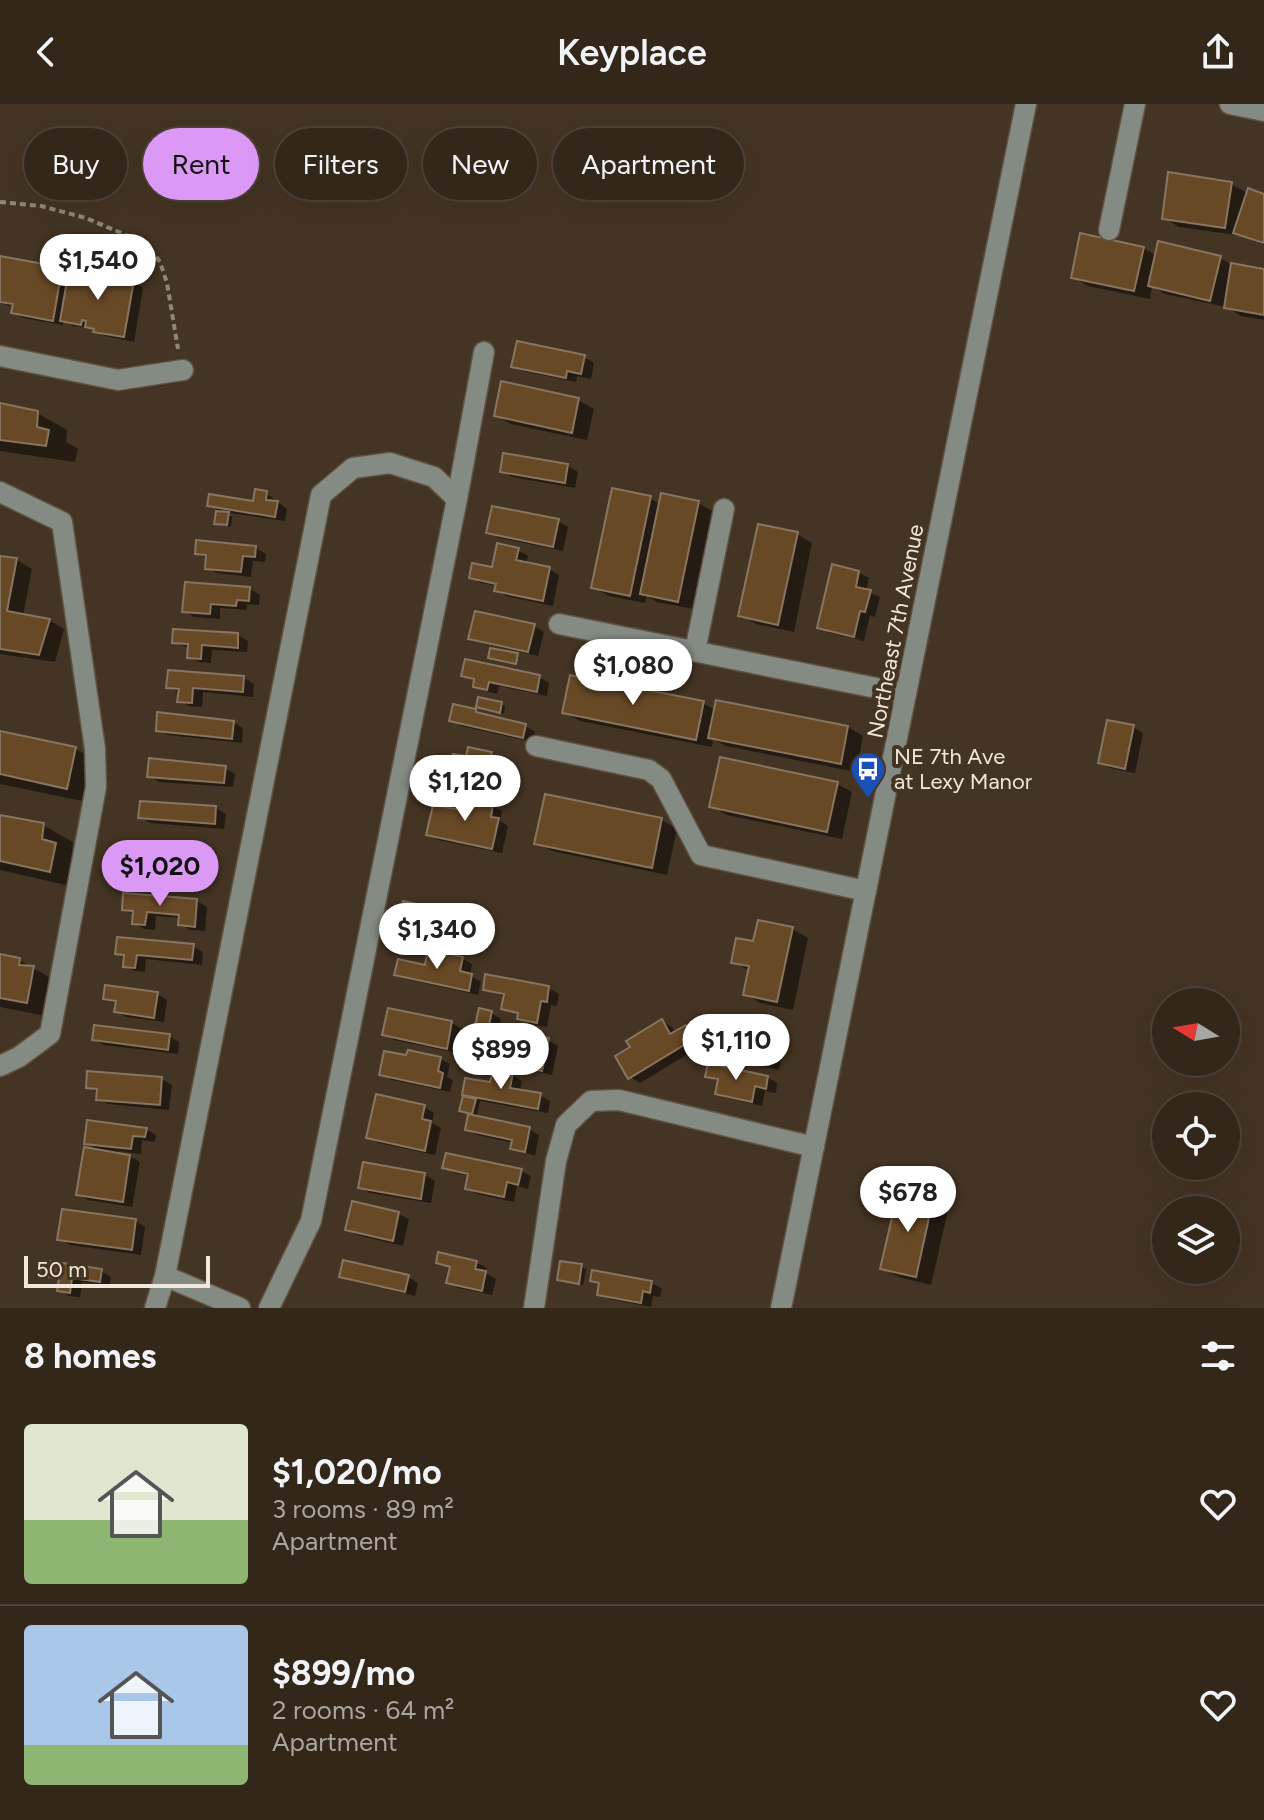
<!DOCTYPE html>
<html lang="en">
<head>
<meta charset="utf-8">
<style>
  body { margin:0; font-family:Figtree,sans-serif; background:#3b2f23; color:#f1f3f6; height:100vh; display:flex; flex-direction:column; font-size:30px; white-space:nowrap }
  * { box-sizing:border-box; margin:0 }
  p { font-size:26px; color:#a9a5a2 }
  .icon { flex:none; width:44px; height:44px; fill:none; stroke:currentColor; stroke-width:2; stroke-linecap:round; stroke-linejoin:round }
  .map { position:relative; height:1204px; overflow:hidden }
  .side { display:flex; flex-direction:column; background:#33271a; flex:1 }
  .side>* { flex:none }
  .top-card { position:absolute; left:24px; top:24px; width:800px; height:72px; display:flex; gap:16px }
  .needle { width:52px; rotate:281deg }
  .fabs { position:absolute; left:1152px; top:884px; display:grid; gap:16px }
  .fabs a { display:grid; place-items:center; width:88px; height:88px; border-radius:50%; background:#33271a; box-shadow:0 8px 32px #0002,0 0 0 2px #4e4439; font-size:40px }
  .scale { position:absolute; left:24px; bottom:20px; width:186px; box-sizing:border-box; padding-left:8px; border:4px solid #f1e7dc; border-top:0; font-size:22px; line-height:28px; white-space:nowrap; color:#f1e7dc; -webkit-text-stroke:6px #443423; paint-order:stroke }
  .price { position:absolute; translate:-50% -68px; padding:0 18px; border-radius:28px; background:#fff; color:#222; font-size:26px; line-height:52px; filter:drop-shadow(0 2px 4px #0008) }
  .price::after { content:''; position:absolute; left:50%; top:48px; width:24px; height:18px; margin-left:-12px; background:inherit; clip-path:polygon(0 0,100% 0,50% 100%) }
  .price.selected { background:#db99f5; color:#111 }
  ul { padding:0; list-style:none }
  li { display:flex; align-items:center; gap:24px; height:200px; padding:0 24px }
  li+li { border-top:2px solid #4e4439 }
  li span { display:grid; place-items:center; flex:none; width:224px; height:160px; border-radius:8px; color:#555 }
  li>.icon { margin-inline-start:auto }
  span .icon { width:96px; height:96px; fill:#fffc; stroke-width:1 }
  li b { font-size:34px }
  h2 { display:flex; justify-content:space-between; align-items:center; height:96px; padding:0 24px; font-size:34px }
  .chip { padding:0 28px; border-radius:36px; background:#33271a; box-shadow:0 8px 32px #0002,0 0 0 2px #4e4439; font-size:28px; line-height:72px }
  .chip.selected { background:#db99f5; color:#111 }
  header { display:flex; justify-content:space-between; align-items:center; height:104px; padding:0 24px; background:#33271a; font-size:36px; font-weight:600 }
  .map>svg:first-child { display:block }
</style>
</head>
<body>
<header><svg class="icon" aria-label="back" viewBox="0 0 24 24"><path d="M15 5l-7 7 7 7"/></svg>Keyplace<svg class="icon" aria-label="share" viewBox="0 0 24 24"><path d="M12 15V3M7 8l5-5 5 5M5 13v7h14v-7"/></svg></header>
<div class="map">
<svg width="1264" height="1204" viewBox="0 0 1264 1204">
  <rect width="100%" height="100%" fill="#443423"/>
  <g fill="#0007">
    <polygon points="1231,80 1249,90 1264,92 1264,141 1243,132 1179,123 1164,114"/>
    <polygon points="1143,144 1157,152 1220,154 1233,162 1264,167 1264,216 1241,212 1226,203 1165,190 1152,182 1150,195 1088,182 1073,173"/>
    <polygon points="47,152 64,155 74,161 73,167 133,178 143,184 134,238 105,232 91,224 73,222 64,217 63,221 23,214 13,208 14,203 0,199 0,158 45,162"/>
    <polygon points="584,253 594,259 591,275 577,272 576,278 523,267 513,262"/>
    <polygon points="578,296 594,305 587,336 511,320 496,311"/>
    <polygon points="0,301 37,309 67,326 66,338 78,345 75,358 0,347"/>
    <polygon points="568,362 578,368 575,384 512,373 502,367"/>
    <polygon points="266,389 287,405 285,417 224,408 232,413 231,423 216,419 218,406 209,401 255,399"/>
    <polygon points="650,394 661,401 698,399 714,408 693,505 657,498 647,492 645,499 609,492 593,483"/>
    <polygon points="558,417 568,423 563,447 499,434 489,428"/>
    <polygon points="797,430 812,439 794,528 756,520 741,511"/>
    <polygon points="256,444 266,450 265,458 253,457 251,473 217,469 207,464 208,455 197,449"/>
    <polygon points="518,446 528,452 526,460 549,465 559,471 553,502 506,492 496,486 497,482 481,479 471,473 493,465"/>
    <polygon points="0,454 17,456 32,465 23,512 49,516 64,525 55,558 0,550"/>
    <polygon points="833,463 859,469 869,474 866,487 880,493 875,513 870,511 864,537 830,529 820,523"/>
    <polygon points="250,485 260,491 259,501 247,500 246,506 220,504 220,515 194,513 185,507"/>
    <polygon points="534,522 544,528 538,552 481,539 471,534"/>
    <polygon points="238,531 248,537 247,548 212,546 211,559 199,558 189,553 189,544 174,538"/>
    <polygon points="463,571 539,573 549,579 547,592 499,582 497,590 485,587 475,582 476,578"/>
    <polygon points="244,574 254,580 253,593 203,588 202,603 189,602 179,596 180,589 168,583"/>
    <polygon points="703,599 716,607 848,623 863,632 856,668 726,642 713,635 712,643 580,617 564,608"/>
    <polygon points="501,600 505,602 504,610 478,602"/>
    <polygon points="475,607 484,612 526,622 535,628 533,638 461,622 451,616"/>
    <polygon points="233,618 243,624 242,639 168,631 158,626"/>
    <polygon points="1133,623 1143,629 1135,669 1110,664 1100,658"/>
    <polygon points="0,629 76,645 105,662 97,700 0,680"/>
    <polygon points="491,650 501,656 499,662 509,668 504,687 460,678 450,673 467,655"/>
    <polygon points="225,664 235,670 233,683 159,678 149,672"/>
    <polygon points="837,680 852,688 842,735 727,711 712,702"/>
    <polygon points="546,693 662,716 677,725 667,771 552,747 537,739"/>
    <polygon points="492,702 502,707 500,717 508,722 502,749 438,736 428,730 457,708"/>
    <polygon points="216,704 226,710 224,725 150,719 140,713"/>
    <polygon points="0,713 43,721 73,738 72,750 85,758 79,784 0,766"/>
    <polygon points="204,752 214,758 213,772 202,771 201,785 150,781 141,775 142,765 135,761"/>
    <polygon points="197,797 207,803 205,827 190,826 180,820 181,814 156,812 155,826 144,825 134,819 134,811 124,805"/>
    <polygon points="449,809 459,815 453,844 409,834 399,828"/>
    <polygon points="792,825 808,834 793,906 760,899 745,890 750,867 733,858 755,840"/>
    <polygon points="193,842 203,848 202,861 146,855 145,868 135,867 125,862 125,854 117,849"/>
    <polygon points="0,852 19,856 63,881 57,914 0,903"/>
    <polygon points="463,855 472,860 470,871 481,878 478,891 406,875 396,870"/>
    <polygon points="549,884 559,890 557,902 551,901 547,923 529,920 519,914 520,911 503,904 505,893 485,885"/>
    <polygon points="157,890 167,896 164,918 126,913 116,907 117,900 105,894"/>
    <polygon points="390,906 452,919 462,925 457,949 394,936 384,930"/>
    <polygon points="491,909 501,915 499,925 548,936 558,942 552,971 505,961 495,955 498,943 474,934"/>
    <polygon points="662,918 672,923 675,929 686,923 696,929 703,941 640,979 630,973"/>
    <polygon points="169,932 179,938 178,950 104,941 94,935"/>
    <polygon points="716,933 774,937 784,942 779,966 735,956 725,950 727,940"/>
    <polygon points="407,954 440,955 450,960 447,973 453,976 450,988 392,976 382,970"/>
    <polygon points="512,971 522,977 520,987 540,991 550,997 548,1009 480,997 476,1014 529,1025 539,1031 535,1052 512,1044 514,1039 477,1031 467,1025 470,1010 462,1006 475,996 464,990"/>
    <polygon points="707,972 767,973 777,979 776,989 765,987 762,1002 727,994 717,989 720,978"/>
    <polygon points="162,975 172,981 169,1006 108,1000 98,995 99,989 88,983"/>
    <polygon points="424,1003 434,1009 432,1019 441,1024 435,1051 378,1039 368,1033"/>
    <polygon points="146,1025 156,1031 155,1038 142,1036 141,1050 118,1047 118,1051 130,1052 140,1058 132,1103 88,1096 78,1090 102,1048 86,1039"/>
    <polygon points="364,1060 425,1071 435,1077 431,1099 370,1089 360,1083"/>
    <polygon points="445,1063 521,1067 531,1072 528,1085 517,1082 514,1098 477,1090 467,1084 470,1072 455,1069"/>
    <polygon points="907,1087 934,1093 949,1102 931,1181 898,1173 883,1164"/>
    <polygon points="399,1110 409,1115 403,1142 357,1131 347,1125"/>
    <polygon points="135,1117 145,1123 141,1151 70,1141 60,1135"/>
    <polygon points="440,1150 477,1159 487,1164 485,1169 496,1175 492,1191 458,1184 448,1178 451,1165 438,1158"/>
    <polygon points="581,1162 586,1165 583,1181 560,1175"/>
    <polygon points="101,1167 111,1173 109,1182 82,1178 80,1193 69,1192 59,1186 60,1177 50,1172"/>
    <polygon points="594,1168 652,1179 662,1185 660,1193 653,1192 651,1203 609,1195 599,1190 600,1181 592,1176"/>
    <polygon points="341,1172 408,1173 418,1179 415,1192 351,1177"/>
  </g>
  <g fill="#684926" stroke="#877562" stroke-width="2">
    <polygon points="1168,68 1232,78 1225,124 1162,115"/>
    <polygon points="1248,84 1264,90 1264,139 1233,129"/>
    <polygon points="1080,129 1144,143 1134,187 1071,174"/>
    <polygon points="1158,137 1221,152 1210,197 1148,182"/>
    <polygon points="45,150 64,153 53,217 11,209 13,200 0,198 0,152 44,160"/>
    <polygon points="1231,159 1264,165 1264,211 1224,204"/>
    <polygon points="69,165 134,176 124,233 93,228 94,225 85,223 86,217 82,216 81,221 60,217"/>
    <polygon points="517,237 585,251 581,270 567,267 566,274 511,263"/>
    <polygon points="501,277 579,294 572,329 494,312"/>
    <polygon points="0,299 38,307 37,323 49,326 46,342 0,336"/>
    <polygon points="503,349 568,360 565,379 500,368"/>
    <polygon points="612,384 651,392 630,492 591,484"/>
    <polygon points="255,385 267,387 266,396 278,397 275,413 207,402 209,390 253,397"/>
    <polygon points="661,389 699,397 678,498 640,490"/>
    <polygon points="492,402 559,415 553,443 486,429"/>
    <polygon points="216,407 229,408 227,421 214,420"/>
    <polygon points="758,420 798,428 778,521 738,512"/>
    <polygon points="196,436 256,442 255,453 243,452 241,468 205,465 206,451 195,450"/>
    <polygon points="497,439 519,444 516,456 550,463 543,497 494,487 496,480 469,474 472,459 492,463"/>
    <polygon points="0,452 17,454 7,507 50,515 39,551 0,545"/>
    <polygon points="832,460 859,467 856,483 871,486 865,508 860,507 854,533 817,524"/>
    <polygon points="185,478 250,483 249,497 237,496 236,502 211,500 210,510 182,508"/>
    <polygon points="475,507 535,520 528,548 468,535"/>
    <polygon points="173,525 238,529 238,544 202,541 201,555 187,554 188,540 172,539"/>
    <polygon points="490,544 518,549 516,560 488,554"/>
    <polygon points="465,555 540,571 537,588 489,578 487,586 473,583 474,575 461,572"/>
    <polygon points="168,566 244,572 243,588 193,584 192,599 177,598 179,585 166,584"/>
    <polygon points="570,571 704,597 696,636 562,609"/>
    <polygon points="478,593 502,598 500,609 476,603"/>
    <polygon points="716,596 848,622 841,660 708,634"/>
    <polygon points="453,600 476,605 476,608 526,620 523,634 449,617"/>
    <polygon points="157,608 234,617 232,635 156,627"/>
    <polygon points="1107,616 1134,621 1125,665 1098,659"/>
    <polygon points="0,627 76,643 67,685 0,670"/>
    <polygon points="468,643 492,648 489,658 499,660 495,683 448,674 453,650 466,652"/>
    <polygon points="720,653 838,678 827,728 709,703"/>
    <polygon points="149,654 226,662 224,679 147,673"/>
    <polygon points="545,690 662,714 652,764 534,740"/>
    <polygon points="458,693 493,700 491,713 499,714 492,745 426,731 433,701 456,705"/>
    <polygon points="140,697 216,702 215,720 138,714"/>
    <polygon points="0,711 44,719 42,735 56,739 50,768 0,757"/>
    <polygon points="135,745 204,750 203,767 192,766 191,780 138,776 140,762 133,762"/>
    <polygon points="123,789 197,795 195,823 178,821 179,811 147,808 145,821 132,820 133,807 122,806"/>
    <polygon points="403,797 450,807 443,839 397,829"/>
    <polygon points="758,816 793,823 777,898 743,891 749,862 731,859 736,834 753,837"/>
    <polygon points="117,833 194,840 192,856 137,851 135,864 123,863 124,851 115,850"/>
    <polygon points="428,845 463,853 460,867 472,870 469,887 394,871 398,855 425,861"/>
    <polygon points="0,850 20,854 19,861 34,862 27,899 0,894"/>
    <polygon points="485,870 549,882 547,898 541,897 537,919 517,915 518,909 501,905 504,890 483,886"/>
    <polygon points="105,881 158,888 154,914 114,908 116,897 103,895"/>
    <polygon points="388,904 452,917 447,945 382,931"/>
    <polygon points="479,904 492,907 489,921 549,934 542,967 493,956 496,940 472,935"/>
    <polygon points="662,915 670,930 686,921 694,935 628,975 615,952 630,943 626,937"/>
    <polygon points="94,921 170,930 168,946 92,936"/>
    <polygon points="716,922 775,935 769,961 723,951 726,937 714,934"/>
    <polygon points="408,946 441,953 438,967 443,969 440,984 379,971 384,947 406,951"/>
    <polygon points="708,959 768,972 766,985 755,982 752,998 715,990 718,975 705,973"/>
    <polygon points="493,965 513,969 510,984 541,989 538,1005 462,991 465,974 490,978"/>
    <polygon points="87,967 162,973 160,1001 96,996 97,985 86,984"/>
    <polygon points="376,990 425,1001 422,1015 431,1017 425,1047 366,1034"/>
    <polygon points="463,992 476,995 472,1010 459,1007"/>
    <polygon points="468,1010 530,1023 525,1048 510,1045 512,1036 465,1026"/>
    <polygon points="87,1016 147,1024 145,1033 133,1032 131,1045 84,1040"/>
    <polygon points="84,1043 130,1051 123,1098 76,1091"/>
    <polygon points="446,1049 522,1065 518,1081 507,1078 504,1093 465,1085 468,1070 442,1064"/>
    <polygon points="363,1058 425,1069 421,1095 358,1084"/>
    <polygon points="906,1085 934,1091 916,1173 880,1165 894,1105 901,1107"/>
    <polygon points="352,1097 399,1108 393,1137 345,1126"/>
    <polygon points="62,1105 136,1115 132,1146 57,1136"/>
    <polygon points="438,1148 477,1157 475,1165 486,1167 482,1187 446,1179 450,1163 436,1159"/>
    <polygon points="343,1156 409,1171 405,1188 339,1173"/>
    <polygon points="50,1157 102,1165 100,1178 72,1174 70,1189 57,1187 59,1174 48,1173"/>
    <polygon points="560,1157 582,1160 579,1180 557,1176"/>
    <polygon points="592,1166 652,1177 650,1189 643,1187 641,1199 597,1191 599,1179 590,1177"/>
  </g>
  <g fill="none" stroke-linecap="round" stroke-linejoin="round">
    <g stroke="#605141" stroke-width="23">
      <g id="minor">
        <polyline points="1230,0 1264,7"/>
        <polyline points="1109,126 1135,0"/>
        <polyline points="0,252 118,276 183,266"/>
        <polyline points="0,388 62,418 95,645 96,683 50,930 19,953 0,962"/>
        <polyline points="457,395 484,248"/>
        <polyline points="559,520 906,590"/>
        <polyline points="695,547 724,405"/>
        <polyline points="536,642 649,666 661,675 701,751 866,787"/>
        <polyline points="165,1172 240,1204"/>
        <polyline points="155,1204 165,1172 321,391 353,364 390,359 434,373 457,395 311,1117 269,1204"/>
        <polyline points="534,1204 556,1057 566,1021 591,997 619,996 814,1043"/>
        <polyline points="781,1204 1026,0"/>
      </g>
    </g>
    <polyline stroke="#938678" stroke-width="4" stroke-dasharray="6 4" stroke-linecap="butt" points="0,98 41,102 86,114 147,140 160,158 167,179 178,245"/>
    <use href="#minor" stroke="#848b82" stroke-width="20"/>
  </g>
  <defs>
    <g id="bus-pin" transform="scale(1.8)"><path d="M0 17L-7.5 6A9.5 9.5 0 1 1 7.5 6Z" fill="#1a4fb4" stroke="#443423"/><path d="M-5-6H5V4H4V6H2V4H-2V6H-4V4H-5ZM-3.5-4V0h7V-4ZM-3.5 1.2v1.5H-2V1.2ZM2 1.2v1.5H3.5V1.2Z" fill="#fff"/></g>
  </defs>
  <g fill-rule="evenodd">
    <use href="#bus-pin" x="868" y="665"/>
  </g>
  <g text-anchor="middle" stroke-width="8" stroke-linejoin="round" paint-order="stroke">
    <g font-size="22" fill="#f1e7dc" stroke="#443423">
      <text transform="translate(895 527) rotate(-79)" y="8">Northeast 7th Avenue</text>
    </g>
    <g font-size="22" fill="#f1e7dc" stroke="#443423" text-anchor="start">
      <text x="894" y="660">NE 7th Ave<tspan x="894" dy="25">at Lexy Manor</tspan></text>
    </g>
  </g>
</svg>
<div class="fabs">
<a><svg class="needle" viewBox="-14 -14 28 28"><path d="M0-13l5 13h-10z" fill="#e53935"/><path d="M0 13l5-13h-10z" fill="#a9a5a2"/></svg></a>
<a><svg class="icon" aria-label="locate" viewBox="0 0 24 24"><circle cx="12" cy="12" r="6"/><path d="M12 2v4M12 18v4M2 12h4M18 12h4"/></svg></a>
<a><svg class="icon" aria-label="layers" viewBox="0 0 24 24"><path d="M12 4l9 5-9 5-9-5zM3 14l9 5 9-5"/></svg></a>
</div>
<div class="scale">50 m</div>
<b class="price" style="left:98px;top:198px">$1,540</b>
<b class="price" style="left:633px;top:603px">$1,080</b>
<b class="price" style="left:465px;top:719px">$1,120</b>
<b class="price selected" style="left:160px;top:804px">$1,020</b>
<b class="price" style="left:437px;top:867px">$1,340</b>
<b class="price" style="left:736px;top:978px">$1,110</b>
<b class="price" style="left:501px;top:987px">$899</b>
<b class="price" style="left:908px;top:1130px">$678</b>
<div class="top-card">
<a class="chip">Buy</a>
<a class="chip selected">Rent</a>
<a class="chip">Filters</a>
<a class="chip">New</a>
<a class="chip">Apartment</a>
</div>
</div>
<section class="side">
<h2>8 homes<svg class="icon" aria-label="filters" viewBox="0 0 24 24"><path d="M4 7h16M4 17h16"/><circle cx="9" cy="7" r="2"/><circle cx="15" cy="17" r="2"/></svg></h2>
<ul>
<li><span style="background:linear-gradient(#dfe7d0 60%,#8fb573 0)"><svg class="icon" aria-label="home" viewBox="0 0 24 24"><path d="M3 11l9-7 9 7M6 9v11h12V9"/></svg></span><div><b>$1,020/mo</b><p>3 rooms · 89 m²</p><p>Apartment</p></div><svg class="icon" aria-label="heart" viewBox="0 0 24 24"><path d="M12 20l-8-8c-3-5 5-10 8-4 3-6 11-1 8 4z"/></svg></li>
<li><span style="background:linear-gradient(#a9c7e8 75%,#8fb573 0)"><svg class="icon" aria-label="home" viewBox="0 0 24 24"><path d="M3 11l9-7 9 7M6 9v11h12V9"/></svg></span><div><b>$899/mo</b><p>2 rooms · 64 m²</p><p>Apartment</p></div><svg class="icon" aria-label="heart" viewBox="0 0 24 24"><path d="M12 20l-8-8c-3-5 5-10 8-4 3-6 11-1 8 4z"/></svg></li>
</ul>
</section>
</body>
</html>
